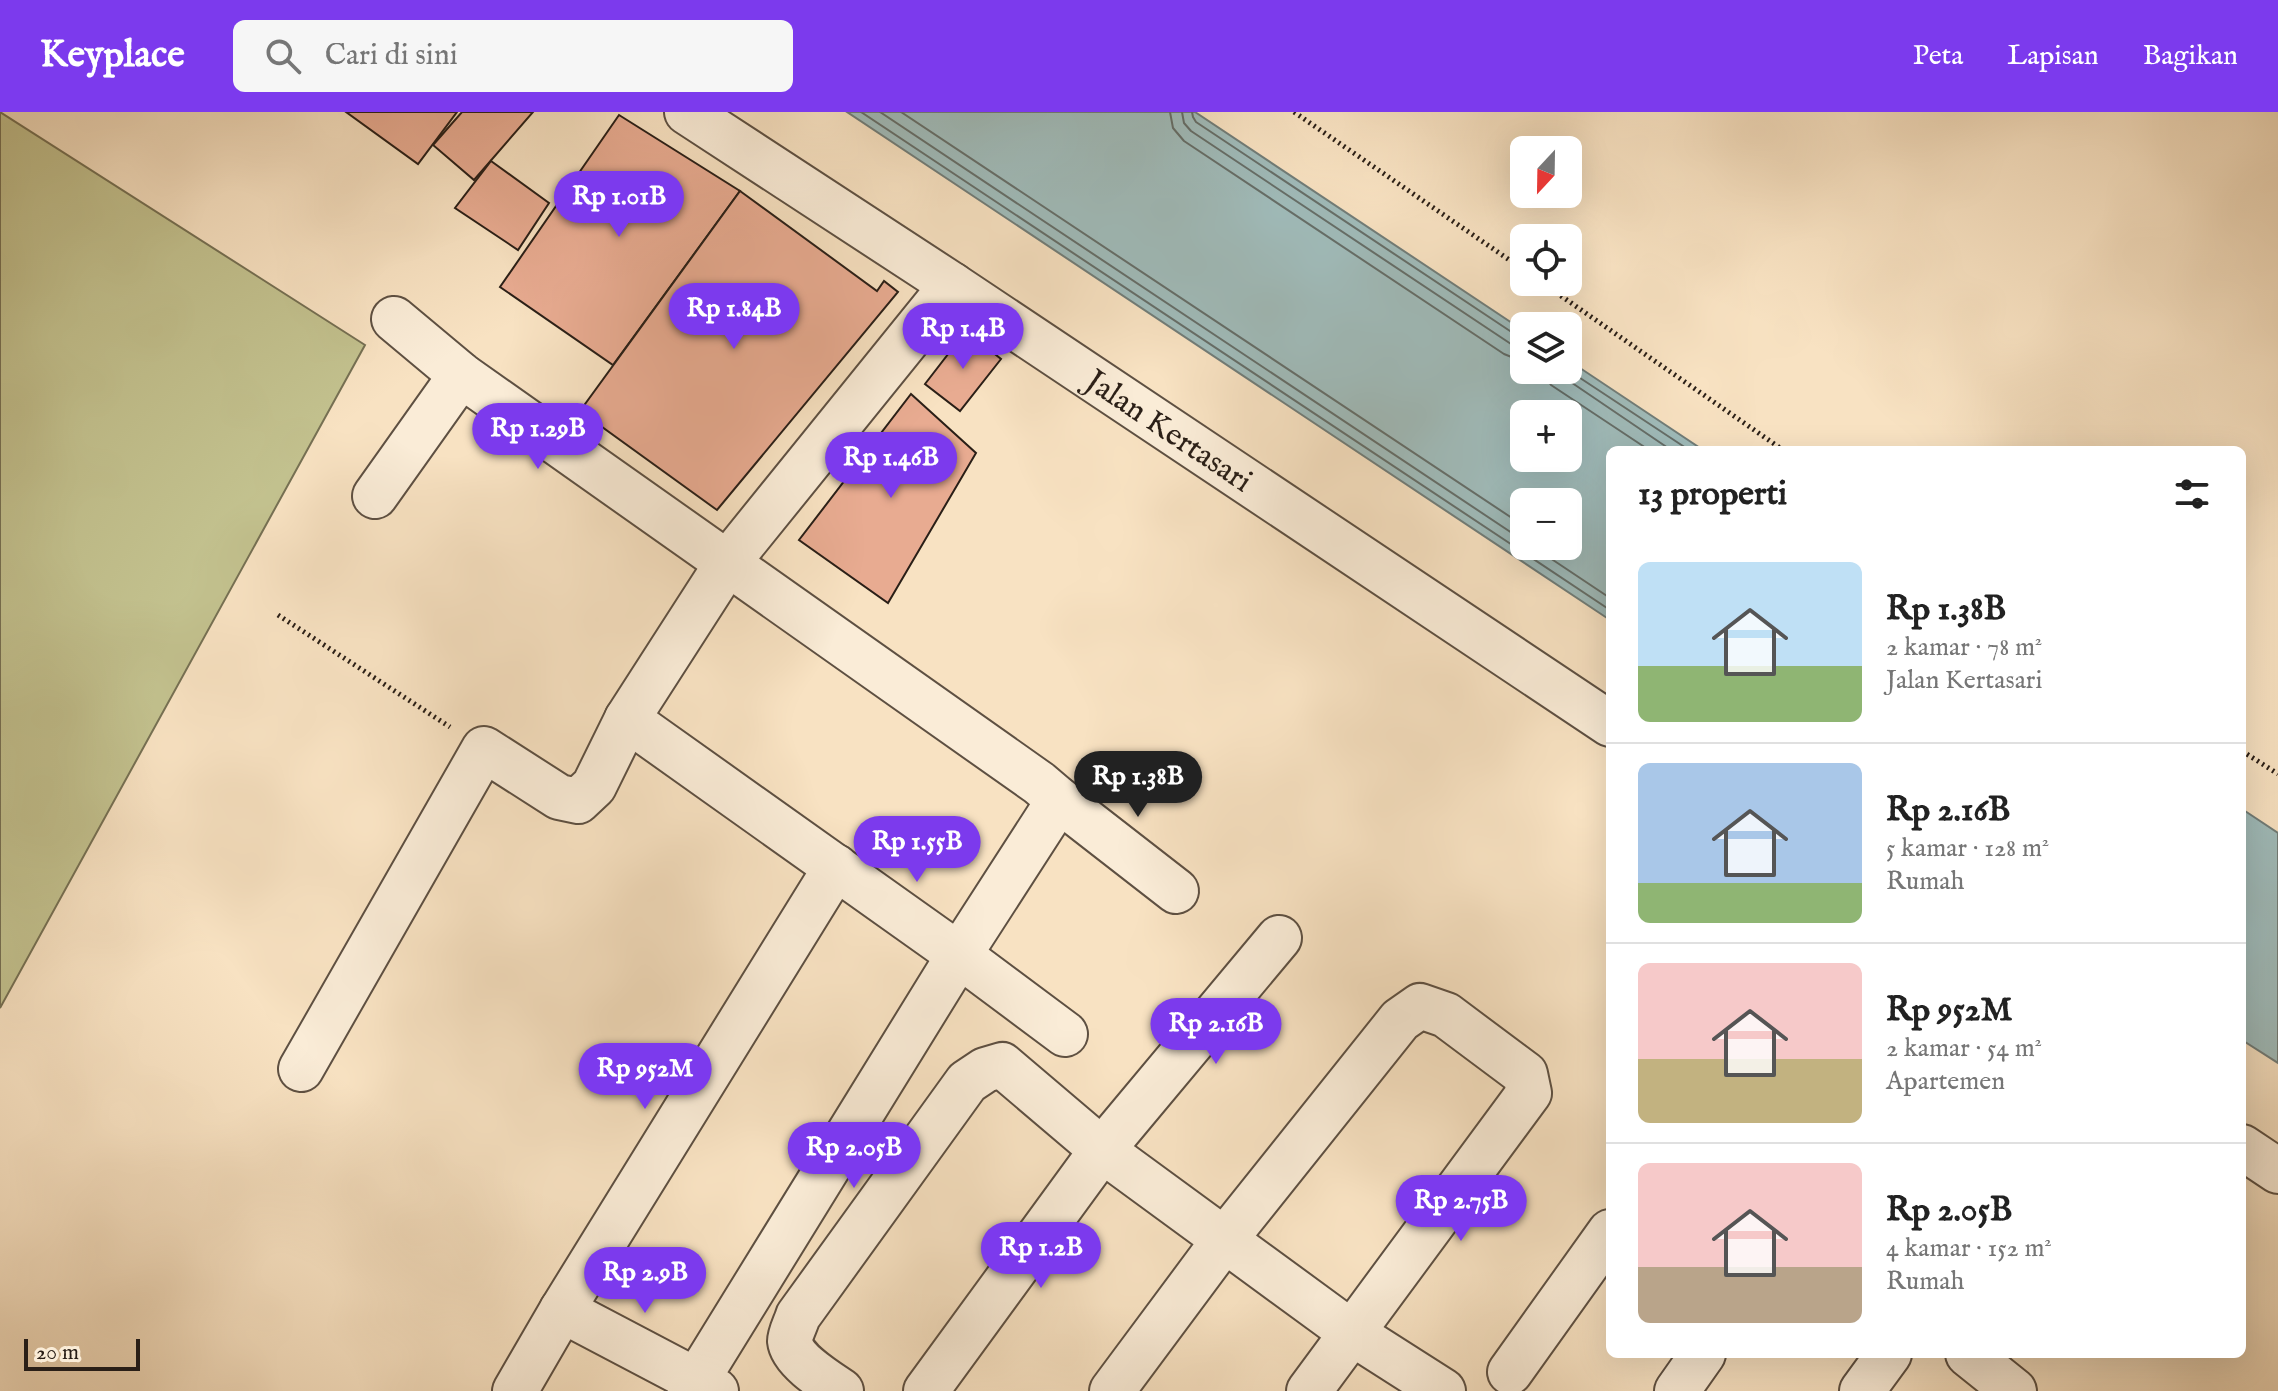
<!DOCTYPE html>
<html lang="id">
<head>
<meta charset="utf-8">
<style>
  body { margin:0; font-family:"IM FELL English",serif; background:#f6f6f6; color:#222; height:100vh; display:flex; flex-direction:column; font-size:30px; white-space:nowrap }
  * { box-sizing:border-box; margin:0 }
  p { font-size:26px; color:#767676 }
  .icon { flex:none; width:44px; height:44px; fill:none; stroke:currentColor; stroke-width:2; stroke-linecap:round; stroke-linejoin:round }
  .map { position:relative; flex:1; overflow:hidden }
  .drawer { position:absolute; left:1606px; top:334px; width:640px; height:912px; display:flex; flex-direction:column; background:#fff; border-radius:12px; box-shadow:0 8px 32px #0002 }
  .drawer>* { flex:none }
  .needle { width:52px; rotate:202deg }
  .fabs { position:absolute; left:1510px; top:24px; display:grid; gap:16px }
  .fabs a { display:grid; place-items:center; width:72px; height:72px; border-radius:12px; background:#fff; box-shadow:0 8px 32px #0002; font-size:40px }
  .scale { position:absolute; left:24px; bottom:20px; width:116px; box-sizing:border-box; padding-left:8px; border:4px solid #2a1f17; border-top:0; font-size:22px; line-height:28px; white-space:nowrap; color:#2a1f17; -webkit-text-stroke:6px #faecd7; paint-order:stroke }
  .price { position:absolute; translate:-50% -68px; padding:0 18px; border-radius:28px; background:#7c3aed; color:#fff; font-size:26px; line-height:52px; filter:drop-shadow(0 2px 4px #0008) }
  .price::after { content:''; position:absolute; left:50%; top:48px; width:24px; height:18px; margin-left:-12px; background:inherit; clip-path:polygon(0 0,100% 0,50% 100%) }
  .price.on { background:#222; color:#fff }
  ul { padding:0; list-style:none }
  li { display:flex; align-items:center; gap:24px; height:200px; padding:0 32px }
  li+li { border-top:2px solid #e0e0e0 }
  li span { display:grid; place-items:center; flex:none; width:224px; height:160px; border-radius:12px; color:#555 }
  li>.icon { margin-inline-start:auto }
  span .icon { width:96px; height:96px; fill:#fffc; stroke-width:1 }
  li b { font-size:34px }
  h2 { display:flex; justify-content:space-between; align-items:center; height:96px; padding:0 32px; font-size:34px }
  header { display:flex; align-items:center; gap:48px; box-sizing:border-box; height:112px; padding:0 40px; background:#7c3aed; color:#fff }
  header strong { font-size:38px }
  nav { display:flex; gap:44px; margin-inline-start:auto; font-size:28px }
  .search { width:560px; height:72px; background:#f6f6f6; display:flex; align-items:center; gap:20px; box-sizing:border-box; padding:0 28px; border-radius:12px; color:#767676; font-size:30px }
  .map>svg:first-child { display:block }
</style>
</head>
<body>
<header>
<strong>Keyplace</strong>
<div class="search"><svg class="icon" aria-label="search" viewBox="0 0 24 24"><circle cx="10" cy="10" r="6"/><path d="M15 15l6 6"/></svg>Cari di sini</div>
<nav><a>Peta</a><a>Lapisan</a><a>Bagikan</a></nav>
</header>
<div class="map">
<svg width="2278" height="1279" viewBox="0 0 2278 1279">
  <rect width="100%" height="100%" fill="#f8e2c2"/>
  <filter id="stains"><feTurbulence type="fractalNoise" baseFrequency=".0025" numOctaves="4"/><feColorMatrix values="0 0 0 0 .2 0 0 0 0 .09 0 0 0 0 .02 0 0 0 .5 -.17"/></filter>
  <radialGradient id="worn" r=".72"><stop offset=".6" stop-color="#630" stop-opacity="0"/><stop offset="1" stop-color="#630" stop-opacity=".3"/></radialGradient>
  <polygon fill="#c3c28f" stroke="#767053" stroke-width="2" points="0,0 365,233 0,896"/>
  <g fill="#a0bcbb" stroke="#717d79" stroke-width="2" fill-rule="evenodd">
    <path d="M847 0H1195L1524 219V258H1568V248L1703 338H1610V508ZM1524 302H1568V346H1524ZM1524 390H1568V434H1524Z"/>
    <polygon points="2242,697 2278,721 2278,951 2242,928"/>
  </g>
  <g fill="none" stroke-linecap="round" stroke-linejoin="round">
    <g stroke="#656e69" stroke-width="2">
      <polyline points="861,0 1610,498"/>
      <polyline points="880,0 1524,429"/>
      <polyline points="901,0 1524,414"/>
      <polyline points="1170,0 1173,16 1184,29 1504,242 1514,246 1524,247"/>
      <polyline points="1182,0 1184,11 1191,19 1511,232 1524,235"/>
      <polyline points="1192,0 1193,5 1196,10 1516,223 1524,225"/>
      <polyline points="1540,258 1551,273 1649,338"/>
      <polyline points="1553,258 1671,338"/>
      <polyline points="1568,258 1689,338"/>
      <polyline points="1532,434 1610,486"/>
    </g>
  </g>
  <g fill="#e8ab91" stroke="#2a1f17" stroke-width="2">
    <polygon points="346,0 457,0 418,52"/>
    <polygon points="462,0 533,0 474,68 433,33"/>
    <polygon points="619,3 740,79 613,253 500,175"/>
    <polygon points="491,49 549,91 518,138 455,96"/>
    <polygon points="740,79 877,179 884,169 898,180 717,398 580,299"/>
    <polygon points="966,219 1001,247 960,299 925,272"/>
    <polygon points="911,282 976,341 888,491 799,428"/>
  </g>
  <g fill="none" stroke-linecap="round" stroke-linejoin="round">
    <g stroke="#5e5042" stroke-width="48">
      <g id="minor">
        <path id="s1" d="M687 0 952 173 1610 612"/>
        <polyline points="394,207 461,263 1039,671 1059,688 959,843 690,1279"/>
        <polyline points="375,384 461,263"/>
        <polyline points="627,607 959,843 1065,922"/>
        <polyline points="1059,688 1176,779"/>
        <polyline points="301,957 484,637 559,685 578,689 594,674 627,607 728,450 952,173"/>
        <polyline points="2242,1035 2278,1059"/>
        <polyline points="562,1198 716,1279"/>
        <polyline points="1968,1242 2014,1279"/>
        <polyline points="1510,1260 1610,1120"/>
        <polyline points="515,1279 562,1198 836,755"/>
        <path d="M841 1279C826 1269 792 1248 790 1229 790 1222 796 1211 798 1204L967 970 985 958 1002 953 1102 1038 1352 1221 1443 1279"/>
        <polyline points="926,1279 1102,1038 1279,826"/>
        <polyline points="1112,1279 1225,1127 1400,908 1420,894 1446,903 1525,962 1529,981 1309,1279"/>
        <polyline points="1677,1279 1703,1242"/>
        <polyline points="1862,1279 1889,1242"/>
      </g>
    </g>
    <g stroke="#2a1f17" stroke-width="5" stroke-dasharray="2 4" stroke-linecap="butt">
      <polyline points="1294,0 1524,158"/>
      <polyline points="1541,170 1783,338"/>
      <polyline points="278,503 450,615"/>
      <polyline points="2242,639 2278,662"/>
    </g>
    <use href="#minor" stroke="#faecd7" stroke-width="44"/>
  </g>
  <g text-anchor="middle" stroke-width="8" stroke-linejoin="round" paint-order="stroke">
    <g font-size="32" fill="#2a1f17" stroke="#faecd7">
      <text dy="11" stroke="none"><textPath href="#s1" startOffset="578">Jalan Kertasari</textPath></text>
    </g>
  </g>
  <rect width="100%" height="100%" filter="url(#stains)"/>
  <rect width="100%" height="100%" fill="url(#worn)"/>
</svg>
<div class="fabs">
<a><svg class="needle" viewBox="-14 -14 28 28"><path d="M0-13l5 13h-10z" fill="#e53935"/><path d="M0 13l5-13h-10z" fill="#767676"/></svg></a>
<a><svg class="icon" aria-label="locate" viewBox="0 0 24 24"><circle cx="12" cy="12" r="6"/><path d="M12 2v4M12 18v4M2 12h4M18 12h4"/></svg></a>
<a><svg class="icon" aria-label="layers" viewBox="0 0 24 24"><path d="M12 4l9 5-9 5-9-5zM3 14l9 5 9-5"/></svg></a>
<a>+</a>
<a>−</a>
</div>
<div class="scale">20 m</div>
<b class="price" style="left:619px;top:127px">Rp 1.01B</b>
<b class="price" style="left:734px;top:239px">Rp 1.84B</b>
<b class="price" style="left:963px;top:259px">Rp 1.4B</b>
<b class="price" style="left:538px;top:359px">Rp 1.29B</b>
<b class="price" style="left:891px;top:388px">Rp 1.46B</b>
<b class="price on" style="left:1138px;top:707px">Rp 1.38B</b>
<b class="price" style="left:917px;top:772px">Rp 1.55B</b>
<b class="price" style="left:1216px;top:954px">Rp 2.16B</b>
<b class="price" style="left:645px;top:999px">Rp 952M</b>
<b class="price" style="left:854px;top:1078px">Rp 2.05B</b>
<b class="price" style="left:1461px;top:1131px">Rp 2.75B</b>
<b class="price" style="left:1041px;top:1178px">Rp 1.2B</b>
<b class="price" style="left:645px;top:1203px">Rp 2.9B</b>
<section class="drawer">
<h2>13 properti<svg class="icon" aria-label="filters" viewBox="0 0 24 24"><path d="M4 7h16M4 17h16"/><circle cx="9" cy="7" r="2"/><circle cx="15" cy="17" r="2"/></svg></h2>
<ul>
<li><span style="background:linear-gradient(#bfe0f5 65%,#8fb573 0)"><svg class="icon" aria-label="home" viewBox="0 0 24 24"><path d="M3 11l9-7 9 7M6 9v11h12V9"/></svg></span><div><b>Rp 1.38B</b><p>2 kamar · 78 m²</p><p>Jalan Kertasari</p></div></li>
<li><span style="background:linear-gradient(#a9c7e8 75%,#8fb573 0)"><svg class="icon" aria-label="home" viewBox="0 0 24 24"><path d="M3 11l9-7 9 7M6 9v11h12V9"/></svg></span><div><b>Rp 2.16B</b><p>5 kamar · 128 m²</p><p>Rumah</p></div></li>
<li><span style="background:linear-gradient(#f6c9c9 60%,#c2b280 0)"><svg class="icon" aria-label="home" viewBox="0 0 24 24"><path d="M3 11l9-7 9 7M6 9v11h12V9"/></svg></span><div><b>Rp 952M</b><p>2 kamar · 54 m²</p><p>Apartemen</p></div></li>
<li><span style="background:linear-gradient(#f6c9c9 65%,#b9a48a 0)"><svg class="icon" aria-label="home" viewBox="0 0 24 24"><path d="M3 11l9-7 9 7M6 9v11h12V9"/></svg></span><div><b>Rp 2.05B</b><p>4 kamar · 152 m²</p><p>Rumah</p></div></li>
</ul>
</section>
</div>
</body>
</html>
